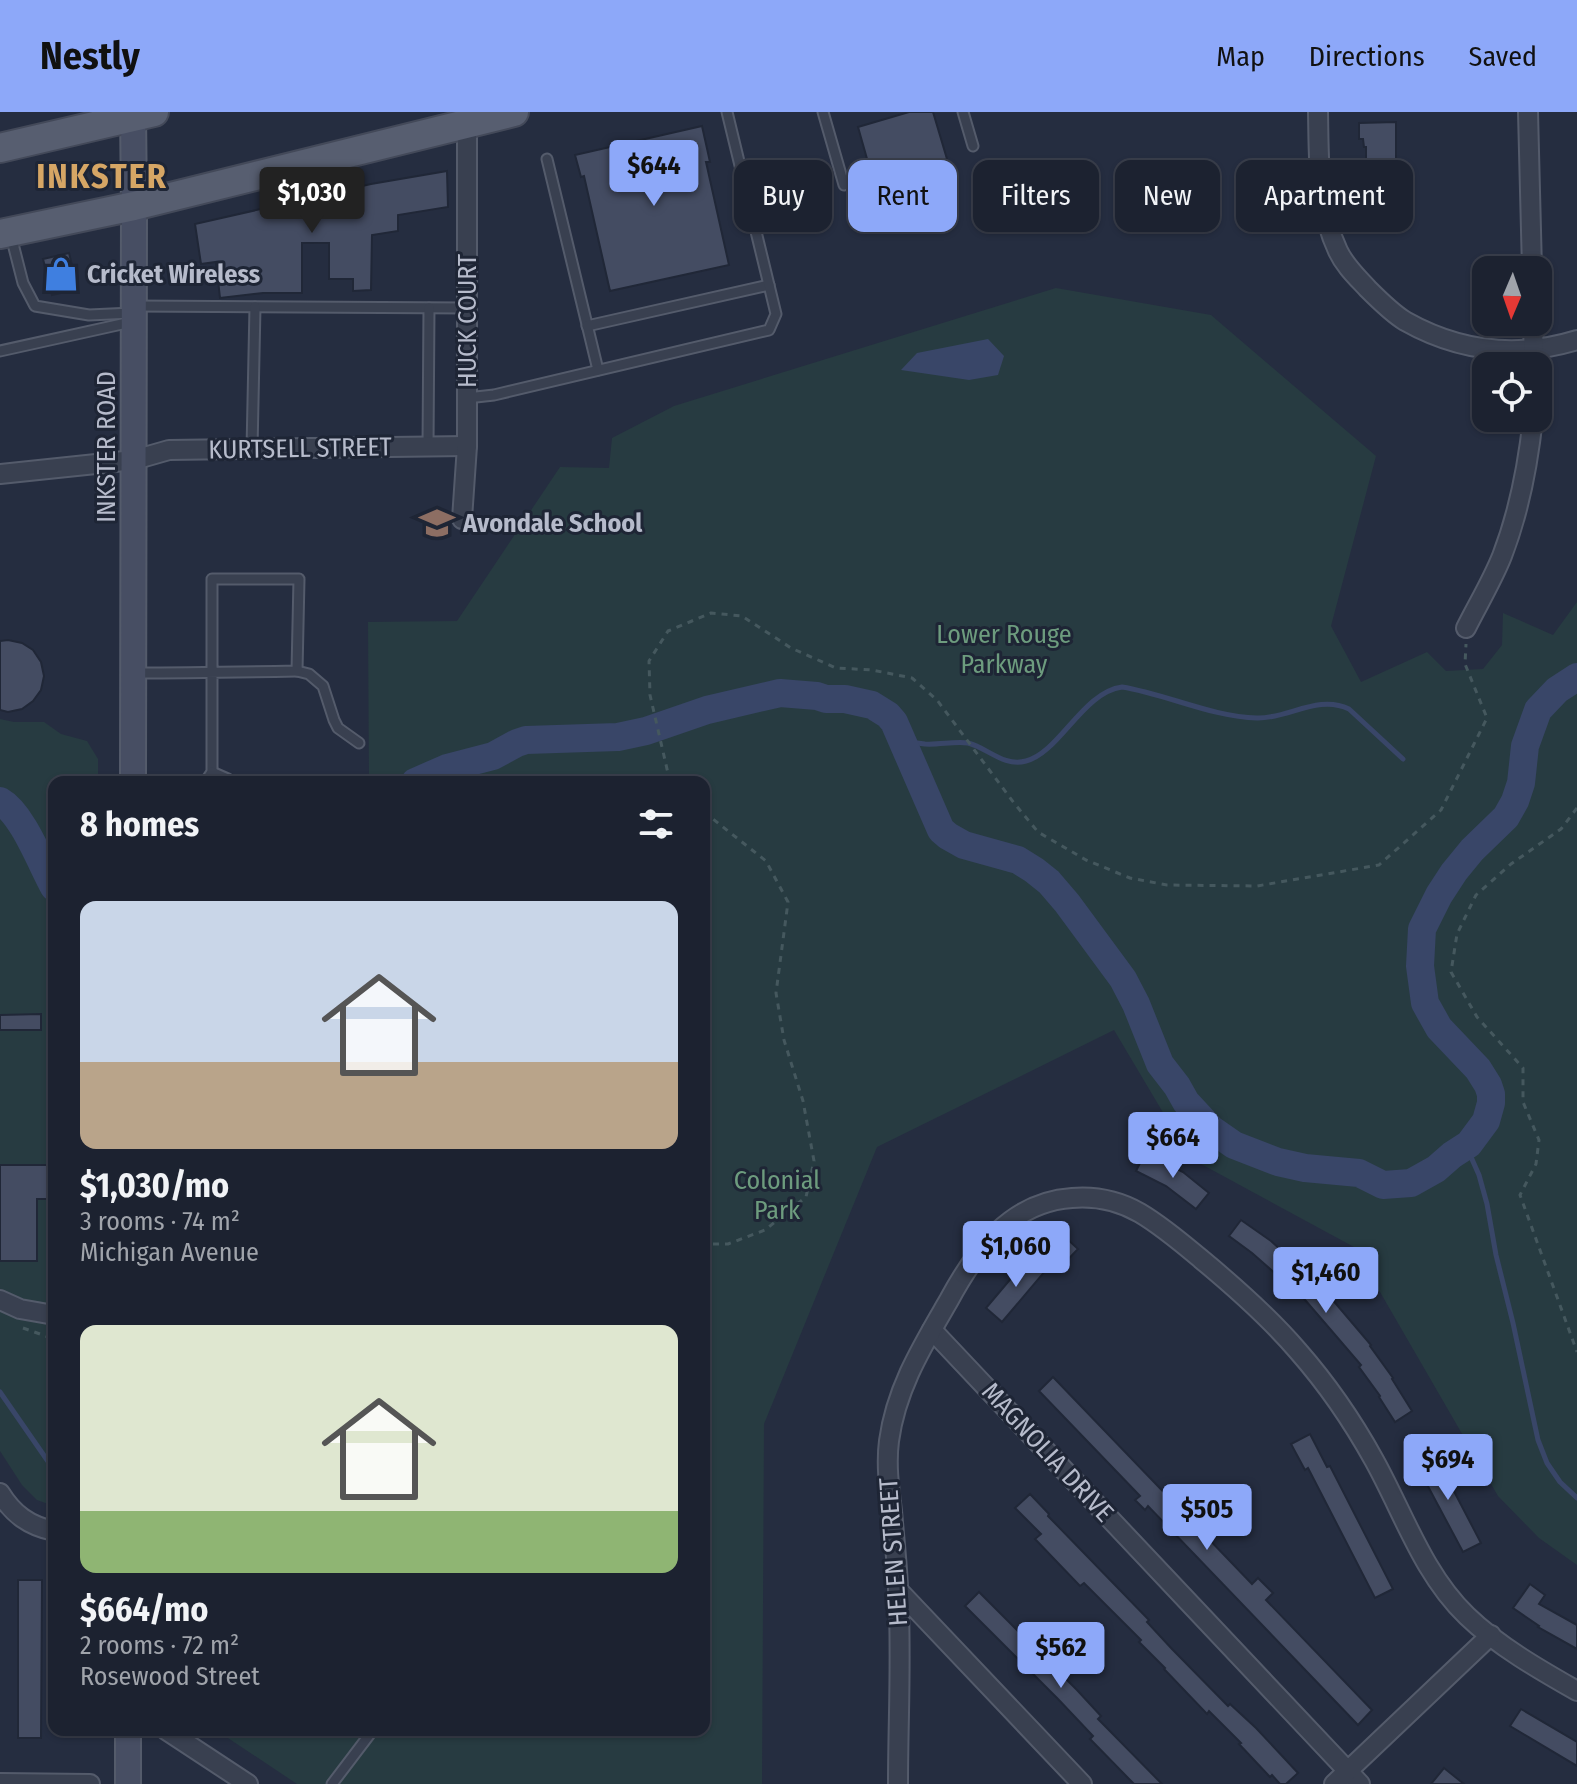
<!DOCTYPE html>
<html lang="en">
<head>
<meta charset="utf-8">
<style>
  body { margin:0; font-family:"Fira Sans Condensed",sans-serif; background:#292f3c; color:#f1f3f6; height:100vh; display:flex; flex-direction:column; font-size:30px; white-space:nowrap }
  * { box-sizing:border-box; margin:0 }
  p { font-size:26px; color:#a0a4ab }
  .icon { flex:none; width:44px; height:44px; fill:none; stroke:currentColor; stroke-width:2; stroke-linecap:round; stroke-linejoin:round }
  .map { position:relative; flex:1; overflow:hidden }
  .drawer { position:absolute; left:48px; top:664px; width:662px; height:960px; display:flex; flex-direction:column; background:#1c2230; border-radius:16px; box-shadow:0 2px 6px #0004,0 0 0 2px #3a3f4c }
  .drawer>* { flex:none }
  .hud { position:absolute; left:734px; top:48px; width:722px; height:72px; display:flex; gap:16px }
  .needle { width:52px; rotate:182deg }
  .tools { position:absolute; left:1472px; top:144px; display:grid; gap:16px }
  .tools a { display:grid; place-items:center; width:80px; height:80px; border-radius:16px; background:#1c2230; box-shadow:0 2px 6px #0004,0 0 0 2px #3a3f4c; font-size:40px }
  .price { position:absolute; translate:-50% -68px; padding:0 18px; border-radius:8px; background:#8da8f9; color:#111; font-size:26px; line-height:52px; filter:drop-shadow(0 2px 4px #0008) }
  .price::after { content:''; position:absolute; left:50%; top:48px; width:24px; height:18px; margin-left:-12px; background:inherit; clip-path:polygon(0 0,100% 0,50% 100%) }
  .price.selected { background:#222; color:#fff }
  ul { padding:0; list-style:none }
  li { display:grid; align-content:center; gap:16px; height:424px; padding:0 32px }
  li span { display:grid; place-items:center; height:248px; border-radius:16px; color:#555 }
  li>.icon { margin-inline-start:auto }
  span .icon { width:144px; height:144px; fill:#fffc; stroke-width:1 }
  li b { font-size:34px }
  h2 { display:flex; justify-content:space-between; align-items:center; height:96px; padding:0 32px; font-size:34px }
  .pill { padding:0 28px; border-radius:16px; background:#1c2230; box-shadow:0 2px 6px #0004,0 0 0 2px #3a3f4c; font-size:28px; line-height:72px }
  .pill.selected { background:#8da8f9; color:#111 }
  header { display:flex; align-items:center; gap:48px; box-sizing:border-box; height:112px; padding:0 40px; background:#8da8f9; color:#111 }
  header strong { font-size:38px }
  nav { display:flex; gap:44px; margin-inline-start:auto; font-size:28px }
  .map>svg:first-child { display:block }
</style>
</head>
<body>
<header>
<strong>Nestly</strong>
<nav><a>Map</a><a>Directions</a><a>Saved</a></nav>
</header>
<div class="map">
<svg width="1577" height="1672" viewBox="0 0 1577 1672">
  <rect width="100%" height="100%" fill="#252d40"/>
  <g fill="#273b41">
    <polygon points="1056,176 1211,203 1376,344 1331,514 1361,570 1427,540 1446,559 1483,557 1502,533 1503,501 1553,523 1577,490 1577,1453 1539,1426 1498,1384 1354,1135 1190,1046 1114,918 877,1035 764,1312 762,1672 297,1672 216,1618 704,1618 704,670 369,670 368,510 457,509 560,355 609,356 612,326 674,294"/>
    <polygon points="0,607 14,610 44,610 61,622 87,629 98,647 98,670 54,670 54,1394 37,1388 22,1373 0,1339"/>
  </g>
  <polygon fill="#394668" points="988,227 1004,244 998,263 969,268 901,258 917,241"/>
  <g fill="none" stroke-linecap="round" stroke-linejoin="round">
    <g stroke="#394668" stroke-width="5">
      <path d="M901 629C909 630 917 631 925 632 939 633 955 629 968 631 988 636 1003 655 1026 649 1059 641 1083 580 1122 575 1166 582 1212 605 1257 606 1288 607 1318 582 1349 597L1403 647"/>
      <polyline points="1461,1037 1471,1045 1479,1063 1487,1092 1496,1143 1513,1211 1538,1328 1547,1351 1560,1370 1577,1386"/>
      <polyline points="0,1280 54,1358"/>
    </g>
    <g stroke="#394668" stroke-width="28">
      <polyline points="415,670 447,656 493,644 517,631 526,628 618,625 646,619 707,598 780,581 817,584 826,587 845,587 872,593 888,603 894,610 941,718 948,724 964,733 1018,748 1034,758 1049,770 1067,791 1123,867 1136,892 1160,952 1177,974 1186,990 1211,1017 1234,1033 1278,1050 1305,1056 1359,1061 1383,1073 1411,1071 1436,1057 1452,1043 1469,1032 1486,1009 1491,991 1491,982 1488,973 1478,957 1439,916 1425,891 1420,854 1422,817 1439,783 1454,760 1472,738 1506,705 1515,689 1521,671 1525,634 1538,598 1557,578 1577,565"/>
      <path d="M0 689C23 702 41 752 54 775"/>
    </g>
  </g>
  <g fill="#444c62" stroke="#202737" stroke-width="2">
    <polygon points="909,0 933,0 947,47 873,68 858,15"/>
    <polygon points="1396,10 1396,50 1366,51 1366,35 1364,35 1363,27 1359,27 1359,11"/>
    <polygon points="702,14 710,50 706,50 729,153 610,179 584,64 581,65 575,43"/>
    <polygon points="447,59 448,95 398,103 398,119 372,123 371,178 353,179 353,167 329,167 329,131 302,131 302,181 263,181 220,186 216,150 201,152 195,112 371,72"/>
    <polygon points="69,141 78,177 52,183 43,147"/>
    <polygon points="8,528 22,531 33,538 41,550 44,564 41,578 33,589 22,597 8,600 0,598 0,529"/>
    <polygon points="41,902 41,918 0,918 0,903"/>
    <polygon points="1145,1041 1183,1060 1209,1081 1196,1097 1166,1074 1136,1059"/>
    <polygon points="0,1053 54,1053 54,1087 37,1087 37,1149 0,1149"/>
    <polygon points="1241,1108 1271,1129 1301,1156 1302,1155 1320,1173 1371,1233 1370,1234 1393,1266 1392,1267 1412,1299 1395,1310 1379,1285 1380,1284 1359,1255 1361,1253 1306,1189 1280,1162 1278,1164 1252,1141 1229,1124"/>
    <polygon points="1063,1123 1078,1137 1058,1158 1043,1144"/>
    <polygon points="1030,1144 1046,1158 1002,1210 986,1196"/>
    <polygon points="1053,1265 1252,1472 1258,1466 1273,1481 1266,1488 1372,1598 1358,1613 1148,1394 1145,1398 1135,1388 1140,1384 1039,1279"/>
    <polygon points="1310,1322 1327,1355 1330,1354 1393,1477 1375,1486 1308,1356 1305,1358 1291,1332"/>
    <polygon points="1434,1341 1481,1431 1463,1440 1415,1350"/>
    <polygon points="1030,1382 1049,1402 1048,1404 1149,1508 1147,1510 1172,1537 1228,1594 1230,1592 1256,1616 1298,1661 1286,1672 1280,1672 1272,1663 1270,1665 1239,1632 1241,1631 1209,1599 1207,1602 1164,1557 1165,1556 1139,1530 1141,1528 1084,1471 1080,1474 1035,1427 1041,1422 1015,1396"/>
    <polygon points="18,1468 42,1468 41,1626 18,1626"/>
    <polygon points="1530,1472 1545,1483 1539,1492 1577,1513 1577,1537 1538,1515 1539,1514 1513,1496"/>
    <polygon points="979,1480 1077,1578 1101,1604 1098,1607 1162,1672 1134,1672 1090,1627 1093,1624 1058,1587 965,1494"/>
    <polygon points="1521,1597 1577,1630 1577,1654 1510,1614"/>
    <polygon points="1444,1656 1464,1672 1431,1672"/>
  </g>
  <g fill="none" stroke-linecap="round" stroke-linejoin="round">
    <g stroke="#545b6b" stroke-width="13">
      <g id="service">
        <polyline points="823,0 844,73"/>
        <polyline points="963,0 973,34"/>
        <polyline points="547,47 598,258"/>
        <polyline points="11,124 23,171 35,194 89,203 132,201"/>
        <polyline points="134,194 467,196"/>
        <polyline points="587,214 769,173"/>
        <polyline points="0,239 131,210"/>
        <polyline points="467,286 494,283 769,218 776,202 727,0"/>
        <polyline points="428,334 429,196"/>
        <polyline points="252,337 255,195"/>
        <polyline points="297,559 309,562 323,574 334,608 338,616 359,631"/>
        <path d="M137 561C190 561 244 560 297 559L299 467H212V660L205 670"/>
        <polyline points="212,660 228,667 230,670"/>
        <polyline points="332,1672 373,1618"/>
      </g>
    </g>
    <g stroke="#545b6b" stroke-width="22">
      <g id="minor">
        <path d="M1318 0C1319 47 1317 95 1338 139 1345 154 1357 165 1368 177 1379 188 1392 201 1405 209 1460 240 1518 246 1577 228"/>
        <polyline points="1528,0 1532,158"/>
        <polyline points="1533,210 1534,254"/>
        <polyline points="0,362 134,348 169,338 467,334"/>
        <polyline points="462,407 467,334 467,11"/>
        <path d="M1466 516C1478 492 1492 469 1502 444 1519 400 1528 353 1533 306"/>
        <polyline points="0,1188 20,1197 54,1203"/>
        <polyline points="932,1218 1360,1672"/>
        <path d="M0 1381C13 1402 29 1414 54 1419"/>
        <polyline points="898,1478 1082,1672"/>
        <polyline points="166,1618 248,1672"/>
        <polyline points="0,1671 90,1672"/>
        <path d="M898 1672C898 1607 902 1541 898 1476 897 1450 894 1424 892 1399 889 1375 886 1352 889 1329 896 1276 923 1233 949 1188 976 1138 1011 1090 1072 1086 1096 1084 1119 1089 1140 1101 1162 1114 1182 1131 1201 1147 1236 1176 1269 1205 1298 1239 1327 1272 1353 1310 1374 1348 1403 1400 1423 1462 1467 1504 1498 1534 1540 1558 1577 1579"/>
        <polyline points="1334,1672 1491,1523"/>
      </g>
    </g>
    <g stroke="#545b6b" stroke-width="28">
      <g id="secondary">
        <polyline points="133,0 134,94 133,670"/>
        <polyline points="128,1672 128,1618"/>
      </g>
    </g>
    <g stroke="#434959" stroke-width="32">
      <g id="primary">
        <polyline points="0,36 154,0"/>
        <polyline points="0,122 134,94 514,0"/>
      </g>
    </g>
    <g stroke="#45585e" stroke-width="3" stroke-dasharray="6 6" stroke-linecap="butt">
      <polyline points="670,670 650,583 649,549 668,519 711,501 742,504 791,536 836,556 872,558 912,566 937,588 1014,691 1038,720 1086,748 1130,766 1167,773 1257,774 1379,753 1441,698 1487,606 1465,552 1466,532"/>
      <polyline points="1577,696 1561,717 1511,752 1476,783 1457,822 1451,860 1477,905 1523,956 1523,990 1539,1028 1536,1052 1520,1083 1577,1240"/>
      <polyline points="704,700 766,749 788,790 776,881 784,928 803,989 814,1049 806,1085 765,1118 728,1132 704,1132"/>
      <polyline points="23,1216 54,1227"/>
    </g>
    <use href="#service" stroke="#394050" stroke-width="9"/>
    <use href="#minor" stroke="#394050" stroke-width="18"/>
    <use href="#secondary" stroke="#474e63" stroke-width="24"/>
    <use href="#primary" stroke="#575e70" stroke-width="28"/>
  </g>
  <defs>
    <g id="shop-bare" transform="scale(2.76)"><path d="M-5-2.5h2.3a2.7 3.5 0 0 1 5.4 0H5L5.5 6h-11ZM-1.5-2.5h3a1.5 2.3 0 0 0-3 0Z" fill="#3f7fe0" stroke="#1e2535" stroke-width="2.5" paint-order="stroke"/></g>
    <g id="school-bare" transform="scale(2.76)"><path d="M0-5L7-2L0 1L-7-2ZM-4 1L0 2.5L4 1V4Q0 6-4 4Z" fill="#8d6e63" stroke="#1e2535" stroke-width="2.5" paint-order="stroke"/></g>
  </defs>
  <g fill-rule="evenodd">
    <use href="#shop-bare" x="61" y="162"/>
    <use href="#school-bare" x="437" y="411"/>
  </g>
  <g text-anchor="middle" stroke-width="6" stroke-linejoin="round" paint-order="stroke">
    <g font-size="26" font-weight="bold" fill="#b6bbcb" stroke="#1e2535" text-anchor="start">
      <text x="87" y="171">Cricket Wireless</text>
      <text x="463" y="420">Avondale School</text>
    </g>
    <g font-size="26" fill="#b6bbcb" stroke="#1e2535">
      <text transform="translate(467 209) rotate(-90)" y="9">HUCK COURT</text>
      <text transform="translate(106 335) rotate(-90)" y="9">INKSTER ROAD</text>
      <text transform="translate(300 336) rotate(-1)" y="9">KURTSELL STREET</text>
      <text transform="translate(1048 1340) rotate(47)" y="9">MAGNOLIA DRIVE</text>
      <text transform="translate(893 1440) rotate(-94)" y="9">HELEN STREET</text>
    </g>
    <g font-size="26" fill="#6d9c7e" stroke="#1e2535">
      <text x="1004" y="531">Lower Rouge<tspan x="1004" dy="30">Parkway</tspan></text>
      <text x="777" y="1077">Colonial<tspan x="777" dy="30">Park</tspan></text>
    </g>
    <g font-size="34" font-weight="bold" letter-spacing="2" fill="#d6a665" stroke="#1e2535">
      <text x="102" y="76">INKSTER</text>
    </g>
  </g>
</svg>
<div class="tools">
<a><svg class="needle" viewBox="-14 -14 28 28"><path d="M0-13l5 13h-10z" fill="#e53935"/><path d="M0 13l5-13h-10z" fill="#a0a4ab"/></svg></a>
<a><svg class="icon" aria-label="locate" viewBox="0 0 24 24"><circle cx="12" cy="12" r="6"/><path d="M12 2v4M12 18v4M2 12h4M18 12h4"/></svg></a>
</div>
<b class="price" style="left:654px;top:96px">$644</b>
<b class="price selected" style="left:312px;top:123px">$1,030</b>
<b class="price" style="left:1173px;top:1068px">$664</b>
<b class="price" style="left:1016px;top:1177px">$1,060</b>
<b class="price" style="left:1326px;top:1203px">$1,460</b>
<b class="price" style="left:1448px;top:1390px">$694</b>
<b class="price" style="left:1207px;top:1440px">$505</b>
<b class="price" style="left:1061px;top:1578px">$562</b>
<div class="hud">
<a class="pill">Buy</a>
<a class="pill selected">Rent</a>
<a class="pill">Filters</a>
<a class="pill">New</a>
<a class="pill">Apartment</a>
</div>
<section class="drawer">
<h2>8 homes<svg class="icon" aria-label="filters" viewBox="0 0 24 24"><path d="M4 7h16M4 17h16"/><circle cx="9" cy="7" r="2"/><circle cx="15" cy="17" r="2"/></svg></h2>
<ul>
<li><span style="background:linear-gradient(#c9d6e8 65%,#b9a48a 0)"><svg class="icon" aria-label="home" viewBox="0 0 24 24"><path d="M3 11l9-7 9 7M6 9v11h12V9"/></svg></span><div><b>$1,030/mo</b><p>3 rooms · 74 m²</p><p>Michigan Avenue</p></div></li>
<li><span style="background:linear-gradient(#dfe7d0 75%,#8fb573 0)"><svg class="icon" aria-label="home" viewBox="0 0 24 24"><path d="M3 11l9-7 9 7M6 9v11h12V9"/></svg></span><div><b>$664/mo</b><p>2 rooms · 72 m²</p><p>Rosewood Street</p></div></li>
</ul>
</section>
</div>
</body>
</html>
